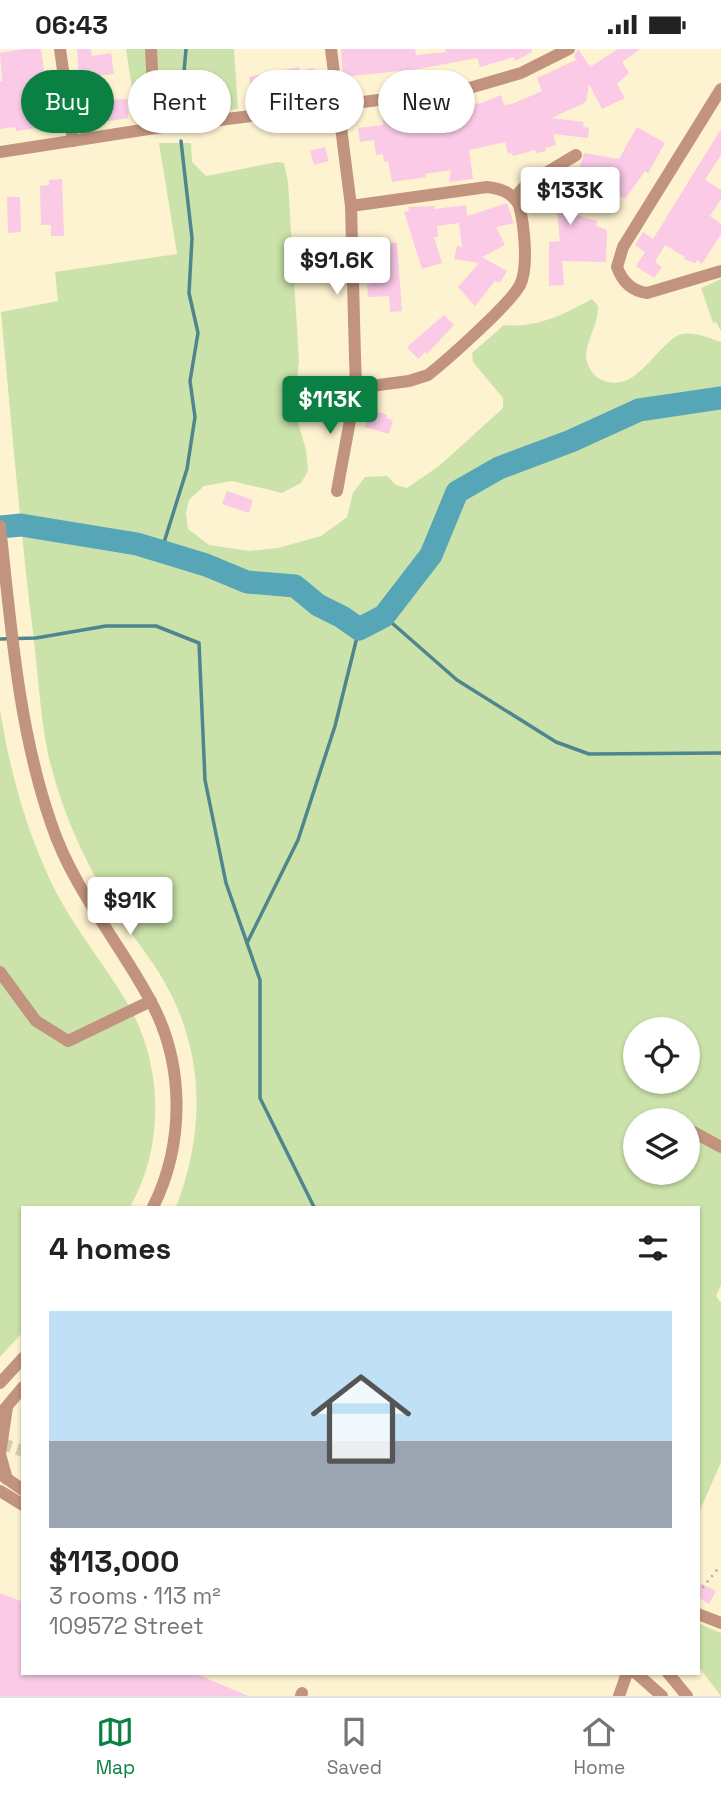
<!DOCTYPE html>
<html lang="en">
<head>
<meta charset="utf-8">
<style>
  body { margin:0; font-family:"Space Grotesk",sans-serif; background:#f2f2f2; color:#222; height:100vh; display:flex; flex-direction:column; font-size:26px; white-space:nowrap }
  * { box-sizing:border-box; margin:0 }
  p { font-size:23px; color:#767676 }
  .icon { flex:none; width:38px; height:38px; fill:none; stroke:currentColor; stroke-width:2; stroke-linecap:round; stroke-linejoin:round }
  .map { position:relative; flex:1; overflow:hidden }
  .sheet { position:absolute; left:21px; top:1157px; width:679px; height:469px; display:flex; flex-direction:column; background:#fff; border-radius:0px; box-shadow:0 2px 5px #0004 }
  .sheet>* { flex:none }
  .hud { position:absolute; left:21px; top:21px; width:679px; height:63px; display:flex; gap:14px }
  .fabs { position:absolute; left:623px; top:968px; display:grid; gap:14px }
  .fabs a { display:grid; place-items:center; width:77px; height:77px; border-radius:50%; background:#fff; box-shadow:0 2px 5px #0004; font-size:35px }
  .price { position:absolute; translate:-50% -60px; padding:0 16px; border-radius:7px; background:#fff; color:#222; font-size:23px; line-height:46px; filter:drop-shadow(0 2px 4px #0008) }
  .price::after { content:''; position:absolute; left:50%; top:42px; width:21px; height:16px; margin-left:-10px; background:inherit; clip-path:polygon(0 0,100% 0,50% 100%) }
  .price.selected { background:#0b8043; color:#fff }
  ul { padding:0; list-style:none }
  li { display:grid; align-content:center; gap:14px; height:371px; padding:0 28px }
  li+li { border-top:2px solid #e0e0e0 }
  li span { display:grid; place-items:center; height:217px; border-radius:0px; color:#555 }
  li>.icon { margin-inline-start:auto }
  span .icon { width:126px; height:126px; fill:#fffc; stroke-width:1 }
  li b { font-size:30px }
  h2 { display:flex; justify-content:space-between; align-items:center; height:84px; padding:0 28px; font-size:30px }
  .tag { padding:0 24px; border-radius:32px; background:#fff; box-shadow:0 2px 5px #0004; font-size:24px; line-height:63px }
  .tag.selected { background:#0b8043; color:#fff }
  .status { display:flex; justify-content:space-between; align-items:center; height:49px; padding:0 35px; background:#fff; direction:ltr }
  .status svg { height:19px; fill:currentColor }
  .dock { display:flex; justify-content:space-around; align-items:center; height:98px; border-top:2px solid #e0e0e0; background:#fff; font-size:19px; color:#767676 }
  .dock a { display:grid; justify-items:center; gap:4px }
  .dock .selected { color:#0b8043 }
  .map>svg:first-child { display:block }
</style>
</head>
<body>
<div class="status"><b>06:43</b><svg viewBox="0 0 49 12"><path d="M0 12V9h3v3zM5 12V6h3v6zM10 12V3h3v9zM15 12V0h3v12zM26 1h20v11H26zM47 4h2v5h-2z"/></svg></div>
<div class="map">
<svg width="721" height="1647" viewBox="0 0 721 1647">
  <rect width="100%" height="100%" fill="#fef3d0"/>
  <g fill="#cbe3aa" fill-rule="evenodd">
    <polygon points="126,0 234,0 238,60 137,73"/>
    <path d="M159 94H191L192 113 206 127 277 113 284 114 288 133 299 312 294 360 306 401 308 422 301 434 282 444 232 432 204 437 189 451 186 464 188 480 209 496 250 502 278 499 321 487 347 468 353 444 365 428 387 427 396 436 407 439 439 417 503 359V349L473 313 472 304 504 276C538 279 562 266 592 250L598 257C599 275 586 290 586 309 587 316 593 327 600 330 635 348 655 297 679 286 692 281 709 289 721 293V1236L716 1247 721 1254V1413L698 1466V1158H176C205 1084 205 1005 165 934 149 905 126 880 109 851 81 807 60 756 48 705 40 666 38 624 33 584 20 478 11 370 1 263L58 252 55 223 177 205ZM635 980H688V1032H635ZM635 1071H688V1124H635Z"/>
    <polygon points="721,230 721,282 716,273 713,274 701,239"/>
    <path d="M0 660C10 724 27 785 56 843 76 881 103 914 125 950 163 1012 166 1095 130 1158H23V1283L0 1308Z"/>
    <polygon points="698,1574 721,1584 721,1647 698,1617"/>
  </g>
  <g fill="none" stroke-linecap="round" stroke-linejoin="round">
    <g stroke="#4f858d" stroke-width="3.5">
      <polyline points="181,57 186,0"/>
      <polyline points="161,503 187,420 195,368 190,332 198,284 189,244 192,189 181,92"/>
      <polyline points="384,567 457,631 556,693 589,705 721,704"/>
      <polyline points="0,590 36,589 106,577 156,577 199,594 205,731 226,834 247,894"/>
      <polyline points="314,1158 260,1049 260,931 247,894 298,791 335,677 359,580"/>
    </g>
    <polyline stroke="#57a6b7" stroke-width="23" points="0,478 21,476 137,495 206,516 247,533 295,537 318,556 342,568 359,580 384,567 431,506 457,443 499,419 571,392 639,361 721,349"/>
  </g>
  <g fill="#facae6">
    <polygon points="24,0 41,0 44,22 40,23 39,28 43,78 16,82 15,78 0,80 0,32 2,32 0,4"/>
    <polygon points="77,0 91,0 92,7 111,4 114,25 97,27 100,51 127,50 128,69 90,75 85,39 75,40 74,30 79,30"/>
    <polygon points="341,0 415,0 416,6 446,3 445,0 532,0 532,3 515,12 514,8 480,18 477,9 418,20 343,28"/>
    <polygon points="578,0 590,18 618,0 640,0 622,13 629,24 617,35 625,49 602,60 589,35 586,53 552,69 584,73 583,78 589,79 588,89 553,85 556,96 545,99 546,102 536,104 535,101 513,107 512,104 508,105 505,93 469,101 473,130 449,133 451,121 425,125 426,128 392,133 388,112 384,113 383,105 376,106 374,91 360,93 358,79 383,76 382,66 423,60 424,71 448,67 452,65 451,59 481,54 501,46 504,56 512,55 542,42 537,29 576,11 574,7"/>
    <polygon points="299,18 300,22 314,19 316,33 251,41 249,28"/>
    <polygon points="637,78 665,94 648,124 645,122 625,150 579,122 581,114 584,104 619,110"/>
    <polygon points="721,80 721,106 705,131 721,141 721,150 710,167 721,175 721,185 702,215 697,211 695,214 684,210 685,208 665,196 655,213 662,218 654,229 636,217 645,203 635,196 643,183 653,190"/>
    <polygon points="325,98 329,112 314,116 310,102"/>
    <polygon points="578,122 586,142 568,150 569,164 597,172 596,177 607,181 606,213 562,212 564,236 549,237 549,193 560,192 556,153 528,155 527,153 533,142 557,128"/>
    <polygon points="62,130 64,187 51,187 51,176 41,176 40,137 49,136 49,131"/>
    <polygon points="7,148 20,148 21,183 8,184"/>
    <polygon points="507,154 514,174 496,178 505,196 482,208 507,222 500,234 495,232 475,257 458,238 479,214 454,210 457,197 462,198 459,174 437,177 438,188 434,188 442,214 422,220 404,163 409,162 408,158 434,157 435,160 466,156 467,167"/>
    <polygon points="369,193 397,194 402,262 390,263 389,247 368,248 367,235 371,235"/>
    <polygon points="444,266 454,276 427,305 425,303 418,310 407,298"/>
    <polygon points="370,360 387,366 386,369 393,371 389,385 365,378"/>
    <polygon points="227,442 253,451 249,464 222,455"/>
    <polygon points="698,1533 716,1542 709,1555 698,1548"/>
    <polygon points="0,1544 23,1553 23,1624 194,1624 248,1647 0,1647"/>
  </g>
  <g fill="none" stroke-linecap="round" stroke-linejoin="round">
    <polyline stroke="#d7ceaf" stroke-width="12" stroke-dasharray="12 6" stroke-linecap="butt" points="0,1394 23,1402"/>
    <polyline stroke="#b6ae93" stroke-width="2.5" stroke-dasharray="2 5" stroke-linecap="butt" points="698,1544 717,1521 721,1521"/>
    <g stroke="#c2947f" stroke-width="12">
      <polyline points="60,0 73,92"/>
      <polyline points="151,0 155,79"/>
      <polyline points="331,0 351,157 355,308 356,339 337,442"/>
      <path d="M721 40 623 198 617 218C622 232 632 242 647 244L721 222"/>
      <polyline points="0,103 155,79 466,40 521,24 569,0"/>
      <polyline points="514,149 526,136 576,106"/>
      <path d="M351 157 487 138C502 140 511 143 519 156 524 175 529 218 520 236 510 255 447 311 428 326L409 332 356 339"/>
      <path d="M0 477C11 577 18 678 51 774 73 840 117 890 149 949 185 1013 185 1094 153 1158"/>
      <polyline points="0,923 36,972 68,992 151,952"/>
      <polyline points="660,1065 671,1071"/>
      <polyline points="688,1080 721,1098"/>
      <polyline points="0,1334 23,1309"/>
      <polyline points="7,1358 0,1405 7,1430"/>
      <polyline points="3,1362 23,1338"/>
      <polyline points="3,1427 23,1441"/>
      <polyline points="0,1442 23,1456"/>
      <polyline points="698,1565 721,1574"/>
      <polyline points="636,1624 662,1647"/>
      <polyline points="668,1624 687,1647"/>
      <polyline points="301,1647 302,1644"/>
      <polyline points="619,1647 627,1624"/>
    </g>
  </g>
</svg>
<div class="fabs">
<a><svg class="icon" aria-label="locate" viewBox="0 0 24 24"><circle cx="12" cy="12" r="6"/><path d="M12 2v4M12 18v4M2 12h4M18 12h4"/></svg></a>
<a><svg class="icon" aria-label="layers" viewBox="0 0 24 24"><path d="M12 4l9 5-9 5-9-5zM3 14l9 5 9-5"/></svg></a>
</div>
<b class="price" style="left:570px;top:178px">$133K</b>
<b class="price" style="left:337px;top:248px">$91.6K</b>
<b class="price selected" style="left:330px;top:387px">$113K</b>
<b class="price" style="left:130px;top:888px">$91K</b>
<div class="hud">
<a class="tag selected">Buy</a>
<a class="tag">Rent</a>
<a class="tag">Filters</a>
<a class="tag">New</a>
</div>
<section class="sheet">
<h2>4 homes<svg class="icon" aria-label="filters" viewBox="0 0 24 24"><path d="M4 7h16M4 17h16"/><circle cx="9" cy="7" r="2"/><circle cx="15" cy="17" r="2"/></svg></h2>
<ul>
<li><span style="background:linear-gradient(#bfe0f5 60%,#9aa5b1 0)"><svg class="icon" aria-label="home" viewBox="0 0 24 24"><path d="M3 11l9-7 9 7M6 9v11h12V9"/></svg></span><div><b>$113,000</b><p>3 rooms · 113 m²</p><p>109572 Street</p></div></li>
</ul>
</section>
</div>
<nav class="dock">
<a class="selected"><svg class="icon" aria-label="map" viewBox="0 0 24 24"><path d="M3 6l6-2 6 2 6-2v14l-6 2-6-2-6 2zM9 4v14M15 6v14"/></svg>Map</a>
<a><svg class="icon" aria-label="saved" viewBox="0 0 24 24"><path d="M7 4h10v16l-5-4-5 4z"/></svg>Saved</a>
<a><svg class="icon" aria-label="home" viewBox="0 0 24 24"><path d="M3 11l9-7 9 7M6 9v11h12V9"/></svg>Home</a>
</nav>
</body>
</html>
